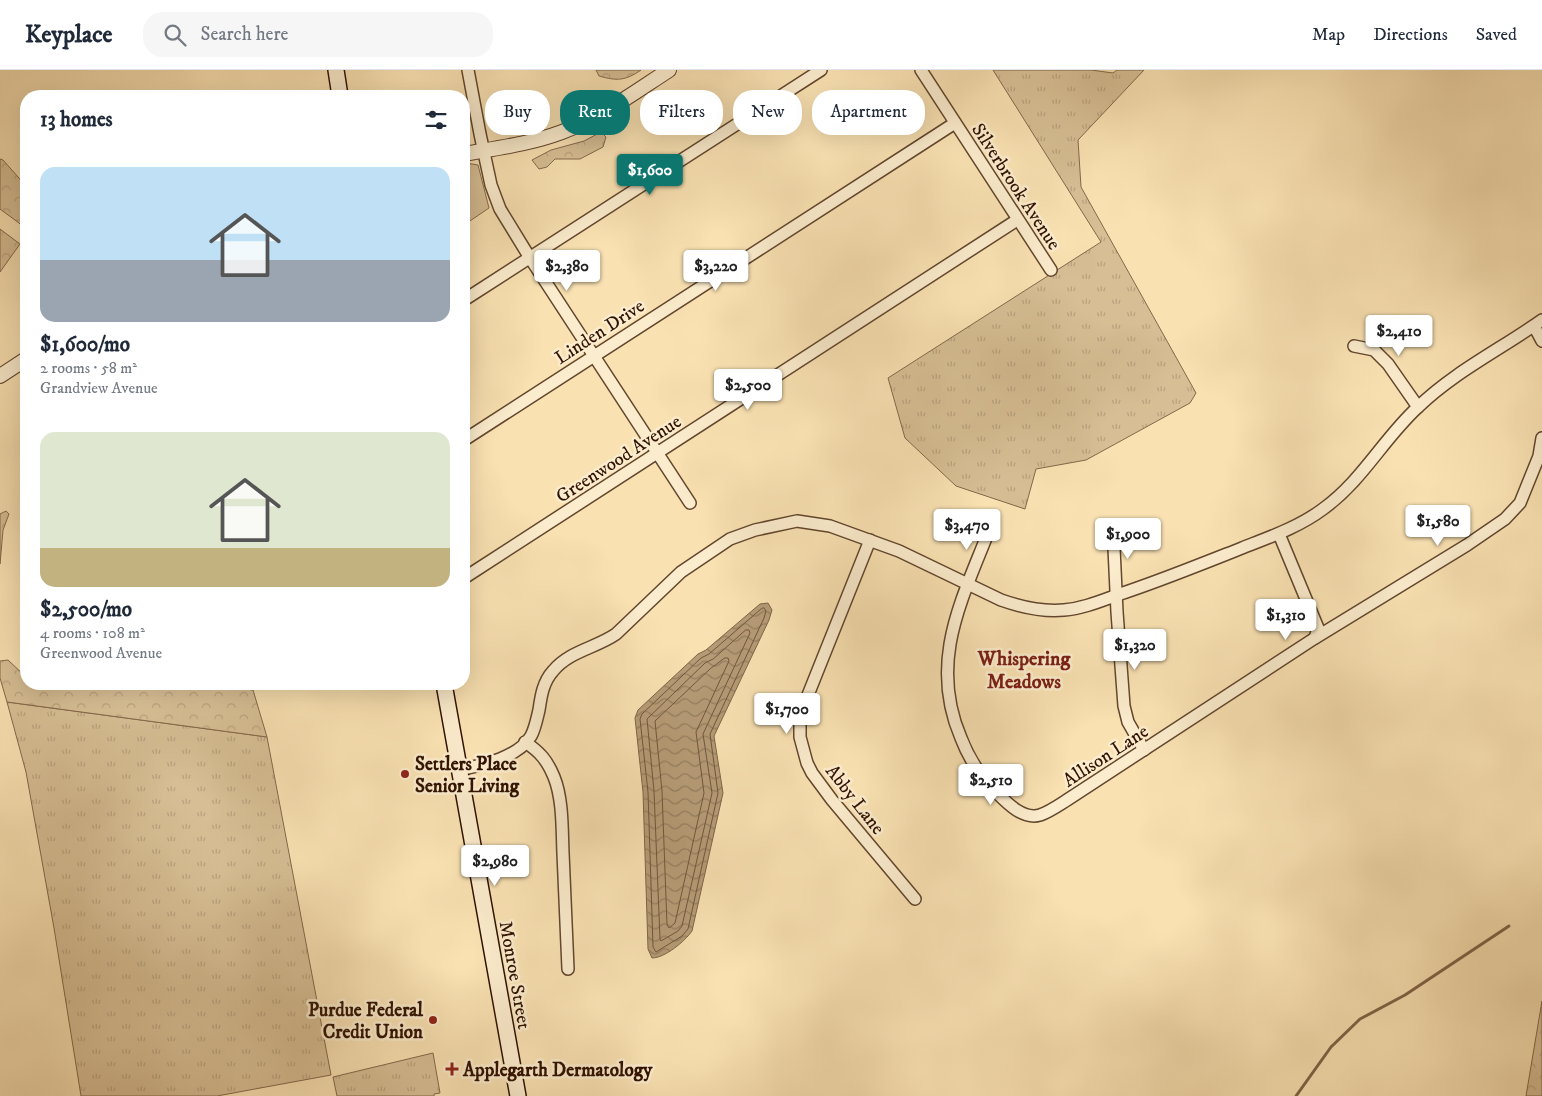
<!DOCTYPE html>
<html lang="en">
<head>
<meta charset="utf-8">
<style>
  body { margin:0; font-family:"IM FELL DW Pica",serif; background:#f6f6f7; color:#1f2937; height:100vh; display:flex; flex-direction:column; font-size:19px; white-space:nowrap }
  * { box-sizing:border-box; margin:0 }
  p { font-size:16px; color:#747a83 }
  .icon { flex:none; width:28px; height:28px; fill:none; stroke:currentColor; stroke-width:2; stroke-linecap:round; stroke-linejoin:round }
  .map { position:relative; flex:1; overflow:hidden }
  .panel { position:absolute; left:20px; top:20px; width:450px; height:600px; display:flex; flex-direction:column; background:#fff; border-radius:20px; box-shadow:0 5px 20px #0002 }
  .panel>* { flex:none }
  .hud { position:absolute; left:485px; top:20px; width:475px; height:45px; display:flex; gap:10px }
  .price { position:absolute; translate:-50% -42px; padding:0 11px; border-radius:5px; background:#fff; color:#222; font-size:16px; line-height:32px; filter:drop-shadow(0 1px 2px #0008) }
  .price::after { content:''; position:absolute; left:50%; top:30px; width:15px; height:11px; margin-left:-8px; background:inherit; clip-path:polygon(0 0,100% 0,50% 100%) }
  .price.selected { background:#0f766e; color:#fff }
  ul { padding:0; list-style:none }
  li { display:grid; align-content:center; gap:10px; height:265px; padding:0 20px }
  li span { display:grid; place-items:center; height:155px; border-radius:15px; color:#555 }
  li>.icon { margin-inline-start:auto }
  span .icon { width:90px; height:90px; fill:#fffc; stroke-width:1 }
  li b { font-size:21px }
  h2 { display:flex; justify-content:space-between; align-items:center; height:60px; padding:0 20px; font-size:21px }
  .tag { padding:0 18px; border-radius:20px; background:#fff; box-shadow:0 5px 20px #0002; font-size:18px; line-height:45px }
  .tag.selected { background:#0f766e; color:#fff }
  header { display:flex; align-items:center; gap:30px; box-sizing:border-box; height:70px; padding:0 25px; background:#fff; border-bottom:1px solid #e0e1e3 }
  header strong { font-size:24px }
  nav { display:flex; gap:28px; margin-inline-start:auto; font-size:18px }
  .search { width:350px; height:45px; background:#f6f6f7; display:flex; align-items:center; gap:12px; box-sizing:border-box; padding:0 18px; border-radius:20px; color:#747a83; font-size:19px }
  .map>svg:first-child { display:block }
</style>
</head>
<body>
<header>
<strong>Keyplace</strong>
<div class="search"><svg class="icon" aria-label="search" viewBox="0 0 24 24"><circle cx="10" cy="10" r="6"/><path d="M15 15l6 6"/></svg>Search here</div>
<nav><a>Map</a><a>Directions</a><a>Saved</a></nav>
</header>
<div class="map">
<svg width="1542" height="1026" viewBox="0 0 1542 1026">
  <defs>
    <pattern id="grass-tufts" width="24" height="20" patternUnits="userSpaceOnUse" patternTransform="scale(1.25)"><rect width="24" height="20" fill="#d7be94"/><path d="M3 7l-1-3M5 7V3M7 7l1-3M15 17l-1-3M17 17v-4M19 17l1-3" fill="none" stroke="#b9a27e"/></pattern>
    <pattern id="forest-crowns" width="20" height="18" patternUnits="userSpaceOnUse" patternTransform="scale(1.25)"><rect width="20" height="18" fill="#d7be94"/><path d="M2 6a3 3 0 1 1 6 0M12 15a3 3 0 1 1 6 0" fill="none" stroke="#b9a27e"/></pattern>
    <pattern id="water-waves" width="16" height="10" patternUnits="userSpaceOnUse" patternTransform="scale(1.25)"><rect width="16" height="10" fill="#b59b76"/><path d="M0 5q4-4 8 0t8 0" fill="none" stroke="#947d5e"/></pattern>
  </defs>
  <rect width="100%" height="100%" fill="#f9e1b2"/>
  <filter id="stains"><feTurbulence type="fractalNoise" baseFrequency=".004" numOctaves="4"/><feColorMatrix values="0 0 0 0 .2 0 0 0 0 .09 0 0 0 0 .02 0 0 0 .5 -.17"/></filter>
  <radialGradient id="worn" r=".72"><stop offset=".6" stop-color="#630" stop-opacity="0"/><stop offset="1" stop-color="#630" stop-opacity=".3"/></radialGradient>
  <g fill="url(#grass-tufts)" stroke="#84684a">
    <polygon points="993,0 1091,0 1113,3 1117,0 1144,0 1078,70 1081,117 1196,323 1190,333 1086,390 1036,399 1025,439 956,416 905,368 888,308 1101,172"/>
    <polygon points="7,632 267,667 331,1005 217,1026 81,1026 54,858 26,702"/>
    <polygon points="433,983 440,1023 434,1024 434,1026 337,1026 333,1007"/>
  </g>
  <g fill="url(#forest-crowns)" stroke="#84684a">
    <path d="M596 0H641C625 11 617 11 599 6Z"/>
    <polygon points="601,62 606,67 603,77 580,89 555,89 547,97 539,99 532,90 551,80 584,71"/>
    <polygon points="0,89 3,90 26,116 26,160 19,153 0,139"/>
    <polygon points="0,159 20,174 0,202"/>
    <polygon points="6,441 9,444 3,460 0,494 0,444"/>
    <path d="M8 590 26 607V614H35L41 619C111 611 183 610 253 620L267 667 7 632 0 608V591Z"/>
    <polygon points="1542,931 1542,1026 1526,1026"/>
  </g>
  <polygon fill="#d7be94" stroke="#84684a" points="466,93 478,95 489,138 464,155 464,94"/>
  <path fill="url(#water-waves)" stroke="#806447" d="M768 533 772 540 769 550 714 666 723 723 692 861C685 871 665 888 652 888L648 879 643 722 635 648 638 640 698 584 706 580 760 534Z"/>
  <g fill="none" stroke-linecap="round" stroke-linejoin="round">
    <g stroke="#72563c" stroke-width="1">
      <polygon points="764,538 766,541 764,548 710,664 718,723 688,859 682,866 656,882 653,877 648,722 640,649 642,644 701,588 709,584 761,539"/>
      <polygon points="746,560 749,560 750,563 703,664 712,723 682,856 678,861 661,871 660,869 654,721 647,649 705,593 713,589"/>
      <polygon points="725,588 728,588 729,591 696,662 704,723 675,853 669,858 667,855 662,721 655,651 710,599"/>
    </g>
    <polyline stroke="#806447" stroke-width="3" points="1296,1026 1331,977 1360,949 1405,925 1509,856"/>
    <g stroke="#62462d" stroke-width="14">
      <g id="minor">
        <polyline points="468,0 480,64 491,115 500,139 530,188 690,433"/>
        <polyline points="921,0 1051,200"/>
        <polyline points="464,230 821,0"/>
        <polyline points="1534,256 1542,271"/>
        <polyline points="1354,276 1374,280 1388,294 1418,337"/>
        <polyline points="464,370 955,53"/>
        <polyline points="1113,457 1117,542 1124,636 1128,652 1144,680"/>
        <path d="M990 458C962 530 928 591 961 668 969 689 980 706 996 722 1007 733 1023 750 1040 745 1049 742 1059 735 1067 730L1315 568 1318 558 1279 464"/>
        <polyline points="870,470 804,635 800,651 800,667 807,693 812,703 832,730 915,829"/>
        <polyline points="464,508 1017,150"/>
        <polyline points="1315,568 1467,475 1505,449 1520,433 1539,386 1542,368"/>
        <path d="M525 672C540 682 547 690 554 707 563 729 562 760 563 783 565 822 566 860 568 899"/>
        <path d="M459 700C482 695 518 688 531 666 535 659 537 648 539 640 541 626 543 612 553 601 569 581 596 578 616 564L681 502 730 469 755 460 797 451 830 456 899 481 1001 530C1021 537 1042 542 1064 540 1087 538 1107 528 1129 521 1167 508 1204 493 1242 478 1270 467 1299 457 1323 439 1363 410 1383 369 1418 337 1454 302 1501 279 1542 250"/>
      </g>
    </g>
    <g stroke="#62462d" stroke-width="16">
      <g id="tertiary">
        <path d="M464 84C497 78 530 74 562 62 600 48 635 22 669 0"/>
        <polyline points="0,306 26,289"/>
      </g>
    </g>
    <g stroke="#301201" stroke-width="18">
      <g id="secondary">
        <polyline points="336,0 340,26"/>
        <polyline points="444,614 518,1026"/>
      </g>
    </g>
    <use href="#minor" stroke="#fbeccd" stroke-width="11"/>
    <use href="#tertiary" stroke="#fbeccd" stroke-width="14"/>
    <use href="#secondary" stroke="#fbeccd" stroke-width="15"/>
  </g>
  <g fill="#8f2418" stroke="#fbeccd" stroke-width="2">
    <circle cx="405" cy="704" r="5"/>
    <circle cx="433" cy="950" r="5"/>
    <path d="M449.5 991.5h5v5h5v5h-5v5h-5v-5h-5v-5h5z"/>
  </g>
  <g text-anchor="middle" stroke-width="5" stroke-linejoin="round" paint-order="stroke">
    <g font-size="19" fill="#301201" stroke="#fbeccd">
      <text transform="translate(1017 116) rotate(57)" y="7">Silverbrook Avenue</text>
      <text transform="translate(599 261) rotate(-33)" y="7">Linden Drive</text>
      <text transform="translate(618 388) rotate(-33)" y="7">Greenwood Avenue</text>
      <text transform="translate(1105 685) rotate(-33)" y="7">Allison Lane</text>
      <text transform="translate(856 729) rotate(52)" y="7">Abby Lane</text>
      <text transform="translate(516 905) rotate(80)" y="7">Monroe Street</text>
    </g>
    <g font-size="19" font-weight="bold" fill="#301201" stroke="#fbeccd" text-anchor="start">
      <text x="415" y="700">Settlers Place<tspan x="415" dy="22">Senior Living</tspan></text>
      <text x="423" y="946" text-anchor="end">Purdue Federal<tspan x="423" dy="22">Credit Union</tspan></text>
      <text x="463" y="1006">Applegarth Dermatology</text>
    </g>
    <g font-size="20" font-weight="bold" fill="#7a1f14" stroke="#fbeccd">
      <text x="1024" y="595">Whispering<tspan x="1024" dy="23">Meadows</tspan></text>
    </g>
  </g>
  <rect width="100%" height="100%" filter="url(#stains)"/>
  <rect width="100%" height="100%" fill="url(#worn)"/>
</svg>
<b class="price selected" style="left:650px;top:126px">$1,600</b>
<b class="price" style="left:567px;top:222px">$2,380</b>
<b class="price" style="left:716px;top:222px">$3,220</b>
<b class="price" style="left:1399px;top:287px">$2,410</b>
<b class="price" style="left:748px;top:341px">$2,500</b>
<b class="price" style="left:1438px;top:477px">$1,580</b>
<b class="price" style="left:967px;top:481px">$3,470</b>
<b class="price" style="left:1128px;top:490px">$1,900</b>
<b class="price" style="left:1286px;top:571px">$1,310</b>
<b class="price" style="left:1135px;top:601px">$1,320</b>
<b class="price" style="left:787px;top:665px">$1,700</b>
<b class="price" style="left:991px;top:736px">$2,510</b>
<b class="price" style="left:495px;top:817px">$2,980</b>
<div class="hud">
<a class="tag">Buy</a>
<a class="tag selected">Rent</a>
<a class="tag">Filters</a>
<a class="tag">New</a>
<a class="tag">Apartment</a>
</div>
<section class="panel">
<h2>13 homes<svg class="icon" aria-label="filters" viewBox="0 0 24 24"><path d="M4 7h16M4 17h16"/><circle cx="9" cy="7" r="2"/><circle cx="15" cy="17" r="2"/></svg></h2>
<ul>
<li><span style="background:linear-gradient(#bfe0f5 60%,#9aa5b1 0)"><svg class="icon" aria-label="home" viewBox="0 0 24 24"><path d="M3 11l9-7 9 7M6 9v11h12V9"/></svg></span><div><b>$1,600/mo</b><p>2 rooms · 58 m²</p><p>Grandview Avenue</p></div></li>
<li><span style="background:linear-gradient(#dfe7d0 75%,#c2b280 0)"><svg class="icon" aria-label="home" viewBox="0 0 24 24"><path d="M3 11l9-7 9 7M6 9v11h12V9"/></svg></span><div><b>$2,500/mo</b><p>4 rooms · 108 m²</p><p>Greenwood Avenue</p></div></li>
</ul>
</section>
</div>
</body>
</html>
